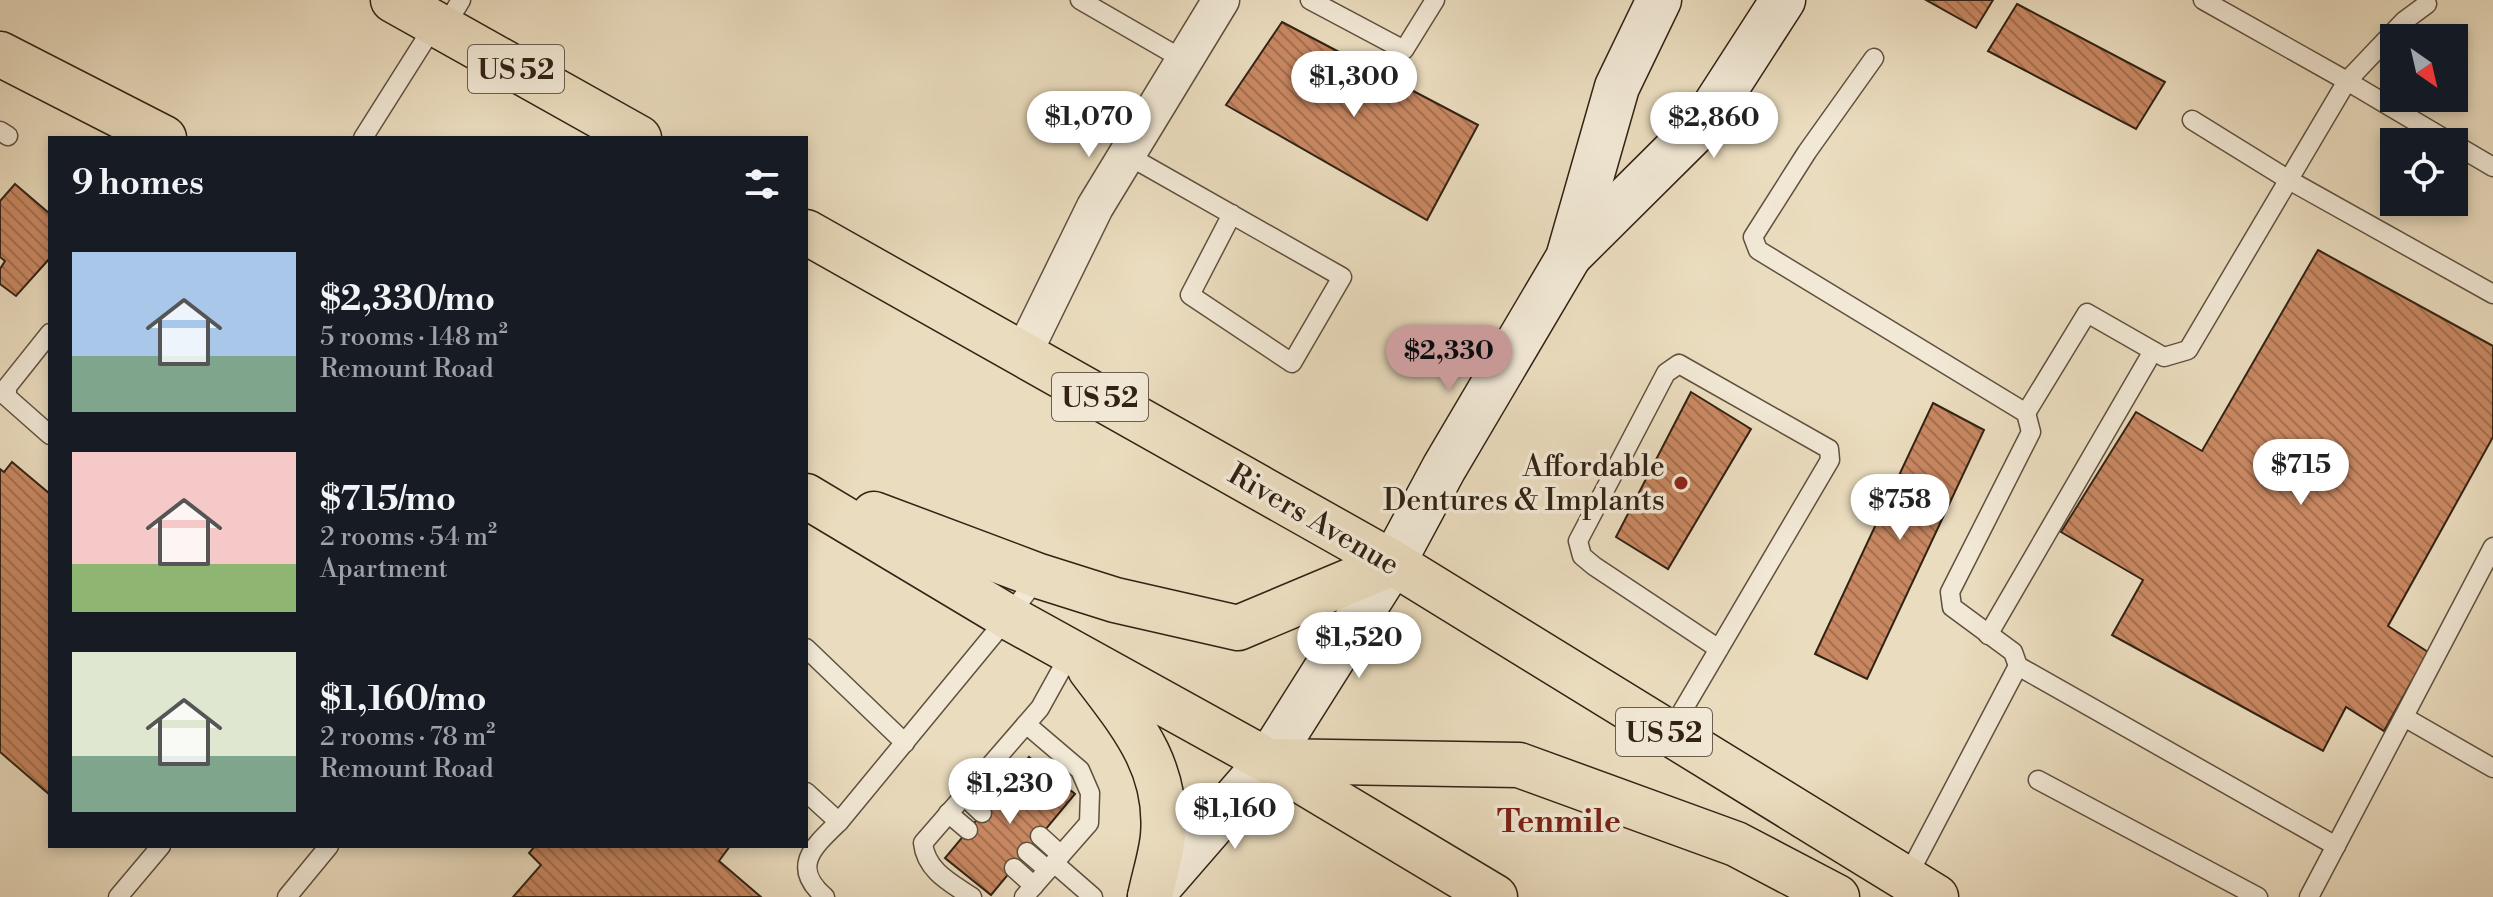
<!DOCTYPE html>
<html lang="en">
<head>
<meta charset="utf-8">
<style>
  body { margin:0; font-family:"Libre Bodoni",serif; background:#242831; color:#f1f3f6; height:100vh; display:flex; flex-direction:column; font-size:30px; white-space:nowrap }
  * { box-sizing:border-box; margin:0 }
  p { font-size:26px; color:#9ea1a6 }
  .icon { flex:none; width:44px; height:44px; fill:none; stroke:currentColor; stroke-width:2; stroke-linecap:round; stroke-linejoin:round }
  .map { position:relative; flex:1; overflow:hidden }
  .details { position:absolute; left:48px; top:136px; width:760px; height:712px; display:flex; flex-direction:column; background:#171b24; border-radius:0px; box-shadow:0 4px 12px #0003 }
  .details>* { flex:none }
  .needle { width:52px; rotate:146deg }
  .fabs { position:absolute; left:2380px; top:24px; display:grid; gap:16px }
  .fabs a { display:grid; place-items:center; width:88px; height:88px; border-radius:0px; background:#171b24; box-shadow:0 4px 12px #0003; font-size:40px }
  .price { position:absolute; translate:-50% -68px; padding:0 18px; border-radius:28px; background:#fff; color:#222; font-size:26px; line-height:52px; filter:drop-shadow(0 2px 4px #0008) }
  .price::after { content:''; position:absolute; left:50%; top:48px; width:24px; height:18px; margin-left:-12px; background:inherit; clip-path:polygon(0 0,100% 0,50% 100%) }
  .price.current { background:#c59692; color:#111 }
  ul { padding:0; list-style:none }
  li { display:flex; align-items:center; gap:24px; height:200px; padding:0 24px }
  li span { display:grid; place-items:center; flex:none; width:224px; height:160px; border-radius:0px; color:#555 }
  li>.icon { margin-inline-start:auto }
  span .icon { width:96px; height:96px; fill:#fffc; stroke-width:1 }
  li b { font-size:34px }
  h2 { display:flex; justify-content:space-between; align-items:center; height:96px; padding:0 24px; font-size:34px }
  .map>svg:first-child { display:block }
</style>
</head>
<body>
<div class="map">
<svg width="2493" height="897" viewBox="0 0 2493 897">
  <defs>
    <pattern id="building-back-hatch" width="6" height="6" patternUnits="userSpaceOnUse" patternTransform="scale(2)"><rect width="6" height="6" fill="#c88862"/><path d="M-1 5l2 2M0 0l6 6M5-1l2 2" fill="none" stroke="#a36f50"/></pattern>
  </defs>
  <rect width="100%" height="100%" fill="#eadcbe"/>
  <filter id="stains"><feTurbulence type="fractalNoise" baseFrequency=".0025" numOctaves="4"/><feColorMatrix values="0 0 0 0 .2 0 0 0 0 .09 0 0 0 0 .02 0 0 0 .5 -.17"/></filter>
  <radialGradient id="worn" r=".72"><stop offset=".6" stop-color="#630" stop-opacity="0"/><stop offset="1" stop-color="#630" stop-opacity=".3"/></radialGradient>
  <g fill="url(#building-back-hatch)" stroke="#322215" stroke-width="2">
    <polygon points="1926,0 1993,0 1976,28"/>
    <polygon points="2017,4 2165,82 2136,129 1988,51"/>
    <polygon points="1282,22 1478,125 1427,220 1226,105"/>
    <polygon points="15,184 50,214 50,258 16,296 0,284 0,269 5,261 0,257 0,201"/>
    <polygon points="2318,250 2493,346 2493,437 2388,626 2428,652 2384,731 2346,707 2323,751 2112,635 2143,580 2061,532 2136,412 2202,451"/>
    <polygon points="1691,392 1751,429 1668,569 1616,537"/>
    <polygon points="1933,403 1984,430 1867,679 1815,654"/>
    <polygon points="12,462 50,494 50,795 0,752 0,469 4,472"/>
    <polygon points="1029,757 1075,794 991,895 945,858"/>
    <polygon points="535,846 730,846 719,861 761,897 513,897 541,865 529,853"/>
  </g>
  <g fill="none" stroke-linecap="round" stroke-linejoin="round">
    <g stroke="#60503f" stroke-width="21">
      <g id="lane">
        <polyline points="1080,0 1184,60"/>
        <polyline points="1310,0 1404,50 1435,0"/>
        <polyline points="2203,0 2347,81 2404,21 2427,4"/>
        <polyline points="444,28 461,0"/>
        <polyline points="1874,58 1807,152 1753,237 1758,250 2026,413 2031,432 1950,592 1952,607 2013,652 2018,666 2336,846"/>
        <polyline points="2192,120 2289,180 2493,294"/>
        <polyline points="0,131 8,136"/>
        <polyline points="363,138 435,24"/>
        <polyline points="2454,144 2493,167"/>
        <polyline points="1127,155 1342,277 1292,363 1190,295 1232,214"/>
        <polyline points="50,333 7,387 7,397 50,435"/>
        <polyline points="2026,413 2087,313 2164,357 2188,350 2347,81 2450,142"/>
        <polyline points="1988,635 2153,351"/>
        <polyline points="806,648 905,743"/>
        <polyline points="2404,717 2493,768"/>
        <polyline points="1670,732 1830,460 1829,449 1679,364 1666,373 1578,541 1582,556 1594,566 1719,649"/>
        <polyline points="977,780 995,797"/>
        <polyline points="2038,780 2258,897"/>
        <polyline points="806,792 839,822"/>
        <polyline points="964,796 982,813"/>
        <polyline points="948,813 968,830"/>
        <polyline points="1040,836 1061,855"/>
        <polyline points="1027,852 1048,870"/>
        <polyline points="1054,863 1093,897"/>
        <polyline points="1014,868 1034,886"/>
        <polyline points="1905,881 2018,666"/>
        <polyline points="118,897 161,846"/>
        <polyline points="287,897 329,846"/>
        <path d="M825 897C790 867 813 847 839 822L1008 617 1039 576"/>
        <path d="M972 897C951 883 926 871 923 843L1040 708 1071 652"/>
        <polyline points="1024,897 1089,823 1090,793 1080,770 1026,724"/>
        <polyline points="2309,897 2493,547"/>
      </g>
    </g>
    <g stroke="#60503f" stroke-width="39">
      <polyline id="street" points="1023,354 1095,207 1221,0"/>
    </g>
    <g stroke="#322215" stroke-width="47">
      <g id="secondary">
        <polyline points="1569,256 1705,121 1783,0"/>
        <polyline points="1150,897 1268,761 1393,563 1444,468 1568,258 1617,87 1659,0"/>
      </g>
    </g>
    <g stroke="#322215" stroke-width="47">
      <g id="primary">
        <polyline points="393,0 639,138"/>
        <polyline points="0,54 164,138"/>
        <polyline points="806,232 1393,563 1936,897"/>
        <polyline points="806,496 1008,617 1268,761 1495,897"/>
        <polyline points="874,514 1039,576 1115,600 1238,628 1393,563"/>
        <path d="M1090 669C1129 721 1169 765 1163 836 1161 856 1154 877 1150 897"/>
        <polyline points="1270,761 1519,765 1736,844 1837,897"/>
      </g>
    </g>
    <use href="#lane" stroke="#f1e8d5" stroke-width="18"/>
    <use href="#street" stroke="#f1e8d5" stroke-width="36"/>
    <use href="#secondary" stroke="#f1e8d5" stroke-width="44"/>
    <use href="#primary" stroke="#eadcbe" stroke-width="44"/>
  </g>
  <circle fill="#8f2418" stroke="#f1e8d5" stroke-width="3" cx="1681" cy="483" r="8"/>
  <g text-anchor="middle" stroke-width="7" stroke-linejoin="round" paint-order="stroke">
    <g fill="#f1e8d5" stroke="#6b5d4f" stroke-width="2">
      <rect x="468" y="45" width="96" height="48" rx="6"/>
      <rect x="1052" y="373" width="96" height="48" rx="6"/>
      <rect x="1616" y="708" width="96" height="48" rx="6"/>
    </g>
    <g font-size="28" font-weight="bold" fill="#322215">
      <text x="516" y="79">US 52</text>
      <text x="1100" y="407">US 52</text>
      <text x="1664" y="742">US 52</text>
    </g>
    <g font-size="30" fill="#322215" stroke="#f1e8d5" text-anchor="end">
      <text x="1665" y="476">Affordable<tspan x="1665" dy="34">Dentures &amp; Implants</tspan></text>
    </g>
    <g font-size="30" fill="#322215" stroke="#f1e8d5">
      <text transform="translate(1314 519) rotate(30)" y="10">Rivers Avenue</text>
    </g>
    <g font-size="32" font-weight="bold" fill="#7a1f14" stroke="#f1e8d5">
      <text x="1559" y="832">Tenmile</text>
    </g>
  </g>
  <rect width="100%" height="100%" filter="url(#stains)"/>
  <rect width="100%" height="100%" fill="url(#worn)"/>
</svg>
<div class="fabs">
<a><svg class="needle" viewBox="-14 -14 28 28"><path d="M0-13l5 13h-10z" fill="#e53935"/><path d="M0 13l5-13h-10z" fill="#9ea1a6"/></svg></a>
<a><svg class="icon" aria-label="locate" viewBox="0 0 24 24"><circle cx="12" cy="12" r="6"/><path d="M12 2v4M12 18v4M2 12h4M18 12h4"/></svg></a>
</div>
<b class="price" style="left:1354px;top:119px">$1,300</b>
<b class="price" style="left:1089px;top:159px">$1,070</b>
<b class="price" style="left:1714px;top:160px">$2,860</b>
<b class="price current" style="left:1449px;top:393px">$2,330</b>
<b class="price" style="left:2301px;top:507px">$715</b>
<b class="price" style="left:1900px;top:542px">$758</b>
<b class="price" style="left:1359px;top:680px">$1,520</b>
<b class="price" style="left:1010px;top:826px">$1,230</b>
<b class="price" style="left:1235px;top:851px">$1,160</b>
<section class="details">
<h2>9 homes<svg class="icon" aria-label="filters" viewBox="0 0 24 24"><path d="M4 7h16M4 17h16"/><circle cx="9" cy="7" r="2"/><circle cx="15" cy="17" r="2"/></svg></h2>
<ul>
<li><span style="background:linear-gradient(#a9c7e8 65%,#7fa58c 0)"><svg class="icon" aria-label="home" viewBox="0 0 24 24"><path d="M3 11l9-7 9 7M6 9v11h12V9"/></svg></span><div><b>$2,330/mo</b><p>5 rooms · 148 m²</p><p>Remount Road</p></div></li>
<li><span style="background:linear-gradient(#f6c9c9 70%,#8fb573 0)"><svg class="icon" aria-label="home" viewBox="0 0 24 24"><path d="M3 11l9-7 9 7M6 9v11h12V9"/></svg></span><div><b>$715/mo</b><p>2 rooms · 54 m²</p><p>Apartment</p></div></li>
<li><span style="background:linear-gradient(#dfe7d0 65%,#7fa58c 0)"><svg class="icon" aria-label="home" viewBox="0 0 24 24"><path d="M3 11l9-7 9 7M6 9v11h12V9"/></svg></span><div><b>$1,160/mo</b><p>2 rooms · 78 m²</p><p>Remount Road</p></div></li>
</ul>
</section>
</div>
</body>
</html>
